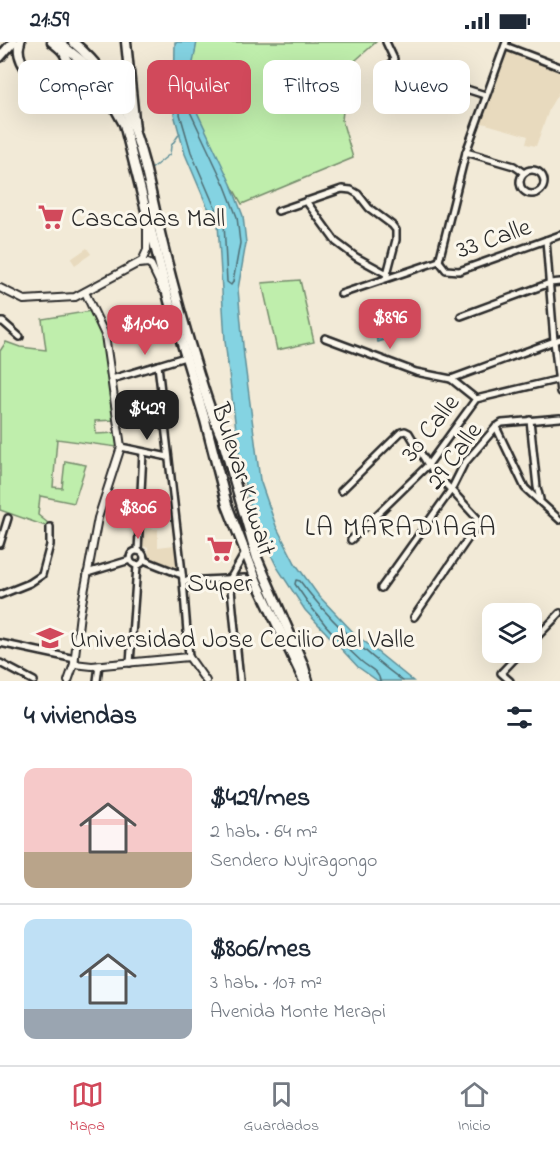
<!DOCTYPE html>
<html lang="es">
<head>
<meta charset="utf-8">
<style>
  body { margin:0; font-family:"Indie Flower",sans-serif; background:#f6f6f7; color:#1f2937; height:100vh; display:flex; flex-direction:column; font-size:22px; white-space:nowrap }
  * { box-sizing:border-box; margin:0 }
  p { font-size:20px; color:#747a83 }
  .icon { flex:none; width:33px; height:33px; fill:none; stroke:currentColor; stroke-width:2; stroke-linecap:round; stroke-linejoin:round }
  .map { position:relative; height:639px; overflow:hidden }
  .sheet { display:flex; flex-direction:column; background:#fff; flex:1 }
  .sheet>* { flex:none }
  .hud { position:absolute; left:18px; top:18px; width:525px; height:54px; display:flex; gap:12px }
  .buttons { position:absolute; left:482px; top:561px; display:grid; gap:12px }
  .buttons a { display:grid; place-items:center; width:60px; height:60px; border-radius:12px; background:#fff; box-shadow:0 6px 24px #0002; font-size:30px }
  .price { position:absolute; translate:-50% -51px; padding:0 14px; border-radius:12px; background:#d1495b; color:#fff; font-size:20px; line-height:39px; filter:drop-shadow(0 2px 3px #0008) }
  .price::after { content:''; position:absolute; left:50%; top:36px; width:18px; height:14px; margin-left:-9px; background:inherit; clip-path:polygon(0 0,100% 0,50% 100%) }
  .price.selected { background:#222; color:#fff }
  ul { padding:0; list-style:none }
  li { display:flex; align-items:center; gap:18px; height:150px; padding:0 24px }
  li+li { border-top:2px solid #e0e1e3 }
  li span { display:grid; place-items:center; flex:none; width:168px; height:120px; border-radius:12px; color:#555 }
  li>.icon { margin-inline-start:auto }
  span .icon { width:72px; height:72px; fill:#fffc; stroke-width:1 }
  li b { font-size:26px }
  h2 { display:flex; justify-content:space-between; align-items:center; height:72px; padding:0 24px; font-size:26px }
  .tag { padding:0 21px; border-radius:12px; background:#fff; box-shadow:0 6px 24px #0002; font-size:21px; line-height:54px }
  .tag.selected { background:#d1495b; color:#fff }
  .status { display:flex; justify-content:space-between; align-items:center; height:42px; padding:0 30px; background:#fff; direction:ltr }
  .status svg { height:16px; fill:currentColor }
  .dock { display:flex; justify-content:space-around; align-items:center; height:84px; border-top:2px solid #e0e1e3; background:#fff; font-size:16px; color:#747a83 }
  .dock a { display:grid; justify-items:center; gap:3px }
  .dock .selected { color:#d1495b }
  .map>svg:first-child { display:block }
</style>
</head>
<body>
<div class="status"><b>21:59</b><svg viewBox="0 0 49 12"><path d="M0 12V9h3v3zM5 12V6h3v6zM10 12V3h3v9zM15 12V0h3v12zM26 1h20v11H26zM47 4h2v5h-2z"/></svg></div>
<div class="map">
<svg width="560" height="639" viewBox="0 0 560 639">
  <rect width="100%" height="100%" fill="#f2ead7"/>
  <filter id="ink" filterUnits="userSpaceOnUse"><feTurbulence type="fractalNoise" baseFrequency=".0167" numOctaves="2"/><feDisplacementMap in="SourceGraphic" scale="12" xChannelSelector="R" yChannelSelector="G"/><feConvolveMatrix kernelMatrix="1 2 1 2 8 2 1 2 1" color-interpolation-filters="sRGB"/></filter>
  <g filter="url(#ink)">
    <g fill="#e8dabe">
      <polygon points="507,9 514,9 560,29 560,48 550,65 536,104 526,102 528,94 479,80"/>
      <polygon points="87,206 91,212 75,223 71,217"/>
      <polygon points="144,486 158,487 158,505 175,503 177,523 174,527 149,516 148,506 143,504"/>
    </g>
    <g fill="#bfeeac" stroke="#758c6c" stroke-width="1.5">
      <polygon points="187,0 376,0 348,25 342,78 353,116 242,162 202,92 191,65"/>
      <polygon points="300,238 314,300 277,308 262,241"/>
      <polygon points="91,269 102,289 115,378 95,379 96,392 116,391 117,405 57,397 53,445 62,446 65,419 86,423 74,461 40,454 38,473 48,481 48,485 0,468 0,309 6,300 20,305 46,308 42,277"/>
    </g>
    <g fill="#84d3e2" stroke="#609099" stroke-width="1.5">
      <polygon points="175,0 197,0 191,31 190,55 231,142 243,174 246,201 238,247 244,315 260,438 276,484 295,521 318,553 354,591 413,639 378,639 358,625 305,568 277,525 254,478 241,427 225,299 218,181 207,164 185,112 174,72"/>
      <polygon points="382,278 391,296 378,300 370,281"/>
    </g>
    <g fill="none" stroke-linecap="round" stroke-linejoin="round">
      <g stroke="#4f6e74" stroke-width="1.5">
        <polygon points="183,59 186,61 225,144 237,175 240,201 233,240 231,243 227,240 224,180 213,161 191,110 180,72 181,62"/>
        <path d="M380 639C379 629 369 626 362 620 337 598 313 570 295 542L296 538 300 539C328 577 364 610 403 639"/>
      </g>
      <polyline stroke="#609099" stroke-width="1.5" points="150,128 170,112 171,104 180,91"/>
      <g stroke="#2b2b2b" stroke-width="10">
        <g id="minor">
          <polyline points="505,4 560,25"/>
          <polyline points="386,33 394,17 386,0"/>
          <polyline points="422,33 485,53"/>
          <polyline points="466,110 514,124 524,131"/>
          <circle cx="532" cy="140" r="12"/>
          <polyline points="306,159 336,200 356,215 387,232"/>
          <polyline points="278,169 342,147 351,148 358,152 369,166 392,183 396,188 396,198 386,236"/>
          <polyline points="546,198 554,299 560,350"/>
          <polyline points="439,219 466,110 506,0"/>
          <polyline points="341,252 439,219 446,228 459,229 560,193"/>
          <polyline points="461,274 550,241 560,240"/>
          <polyline points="0,280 3,280 20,295"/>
          <polyline points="325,296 416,330 451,337 560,297"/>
          <polyline points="158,323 183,539 189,615"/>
          <polyline points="112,337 185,315"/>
          <polyline points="451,337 476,357"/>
          <polyline points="530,378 537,445 540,457"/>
          <polyline points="496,385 525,446 560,478"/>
          <polyline points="121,405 168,415"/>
          <polyline points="341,449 401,390 405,389 409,391 428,423 477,476 476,485 414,575"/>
          <polyline points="351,498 428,423 476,357 560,337"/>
          <polyline points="0,502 8,476"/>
          <circle cx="137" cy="516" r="7"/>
          <polyline points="138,509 143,410"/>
          <polyline points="144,518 182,533"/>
          <polyline points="87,531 130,518"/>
          <polyline points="230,537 240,639"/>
          <polyline points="230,537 245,511"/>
          <polyline points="183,539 245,536 257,540"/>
          <polyline points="381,546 451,448 464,422 496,385 502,381 560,376"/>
          <polyline points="0,553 30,541 42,533 50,503 50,485"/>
          <polyline points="0,601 75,617"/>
          <polyline points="531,601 560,571"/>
          <polyline points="0,621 34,639"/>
          <polyline points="130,621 137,524"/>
          <polyline points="97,639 99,623"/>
          <polyline points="510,639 501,631 521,610"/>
        </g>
      </g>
      <g stroke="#2b2b2b" stroke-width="10">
        <g id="tertiary">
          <polyline points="139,222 148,221 151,223 163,248"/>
          <polyline points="0,246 24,258 75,255 142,219 147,208 147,181"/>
          <polyline points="74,622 92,624 189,615 206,639"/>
          <polyline points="68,639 74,622 80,572 98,476 121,405 105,293 85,250"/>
        </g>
      </g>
      <g stroke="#2b2b2b" stroke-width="13">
        <g id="primary">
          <polyline points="58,0 82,19 99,37 124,82 169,259 205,378 227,463 257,540 304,639"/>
          <path d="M73 0C137 54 143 119 161 195 172 241 185 287 199 332 206 354 212 375 222 396L257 516 303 622 308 639"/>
        </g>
      </g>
      <g stroke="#2b2b2b" stroke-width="13">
        <g id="trunk">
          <path d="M20 0C14 16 31 40 49 40 63 40 72 25 65 13 63 8 57 4 52 0"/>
          <polyline points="126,0 135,87"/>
          <polyline points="0,15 13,0"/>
        </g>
      </g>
      <use href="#minor" stroke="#fbf7ec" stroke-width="5"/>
      <use href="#tertiary" stroke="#fbf7ec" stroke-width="6"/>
      <use href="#primary" stroke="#fbf7ec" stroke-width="8"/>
      <use href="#trunk" stroke="#fbf7ec" stroke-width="8"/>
    </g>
  </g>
  <defs>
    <g id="supermarket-bare" transform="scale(2.07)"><path d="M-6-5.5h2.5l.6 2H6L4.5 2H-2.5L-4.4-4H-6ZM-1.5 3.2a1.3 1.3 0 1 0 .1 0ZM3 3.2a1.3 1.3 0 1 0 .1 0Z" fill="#d1495b" stroke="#fbf7ec" stroke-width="2.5" paint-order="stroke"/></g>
    <g id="university-bare" transform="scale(2.07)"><path d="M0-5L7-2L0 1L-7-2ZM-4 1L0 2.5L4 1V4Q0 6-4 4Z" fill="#d1495b" stroke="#fbf7ec" stroke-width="2.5" paint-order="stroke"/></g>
  </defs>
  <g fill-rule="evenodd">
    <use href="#supermarket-bare" x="51" y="175"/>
    <use href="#supermarket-bare" x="220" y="507"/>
    <use href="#university-bare" x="50" y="596"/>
  </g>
  <g text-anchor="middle" stroke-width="6" stroke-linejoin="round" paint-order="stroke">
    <g font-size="26" fill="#2b2b2b" stroke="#fbf7ec" text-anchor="start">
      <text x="71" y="184">Cascadas Mall</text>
      <text x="220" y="549" text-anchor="middle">Super</text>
      <text x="70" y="605">Universidad Jose Cecilio del Valle</text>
    </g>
    <g font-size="26" fill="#2b2b2b" stroke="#fbf7ec">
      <text transform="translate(493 195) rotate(-19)" y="9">33 Calle</text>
      <text transform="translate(429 385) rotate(-52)" y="9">30 Calle</text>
      <text transform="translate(453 413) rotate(-54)" y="9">29 Calle</text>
      <text transform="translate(245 437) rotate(72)" y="9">Bulevar Kuwait</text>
    </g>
    <g font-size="27" letter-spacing="1.5" fill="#2b2b2b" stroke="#fbf7ec">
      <text x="401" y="493">LA MARADIAGA</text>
    </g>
  </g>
</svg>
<div class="buttons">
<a><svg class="icon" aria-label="layers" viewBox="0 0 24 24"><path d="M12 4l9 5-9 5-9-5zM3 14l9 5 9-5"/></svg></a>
</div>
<b class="price" style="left:390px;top:308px">$896</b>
<b class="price" style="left:145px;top:314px">$1,040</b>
<b class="price selected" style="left:147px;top:399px">$429</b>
<b class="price" style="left:138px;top:498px">$806</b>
<div class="hud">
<a class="tag">Comprar</a>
<a class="tag selected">Alquilar</a>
<a class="tag">Filtros</a>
<a class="tag">Nuevo</a>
</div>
</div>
<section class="sheet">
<h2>4 viviendas<svg class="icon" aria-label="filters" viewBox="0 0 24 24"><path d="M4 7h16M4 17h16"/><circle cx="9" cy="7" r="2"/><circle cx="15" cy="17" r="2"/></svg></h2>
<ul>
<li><span style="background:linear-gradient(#f6c9c9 70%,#b9a48a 0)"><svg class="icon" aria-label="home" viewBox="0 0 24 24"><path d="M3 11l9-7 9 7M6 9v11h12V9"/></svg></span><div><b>$429/mes</b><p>2 hab. · 64 m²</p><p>Sendero Nyiragongo</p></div></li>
<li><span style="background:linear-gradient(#bfe0f5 75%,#9aa5b1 0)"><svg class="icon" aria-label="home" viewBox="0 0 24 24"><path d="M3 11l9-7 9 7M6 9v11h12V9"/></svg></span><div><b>$806/mes</b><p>3 hab. · 107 m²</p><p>Avenida Monte Merapi</p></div></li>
</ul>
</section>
<nav class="dock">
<a class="selected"><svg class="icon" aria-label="map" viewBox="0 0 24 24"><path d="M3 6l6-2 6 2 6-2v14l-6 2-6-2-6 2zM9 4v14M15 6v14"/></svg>Mapa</a>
<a><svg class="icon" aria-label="saved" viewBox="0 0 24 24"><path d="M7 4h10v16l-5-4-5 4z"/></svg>Guardados</a>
<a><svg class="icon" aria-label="home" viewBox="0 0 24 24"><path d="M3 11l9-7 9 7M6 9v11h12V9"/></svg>Inicio</a>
</nav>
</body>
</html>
